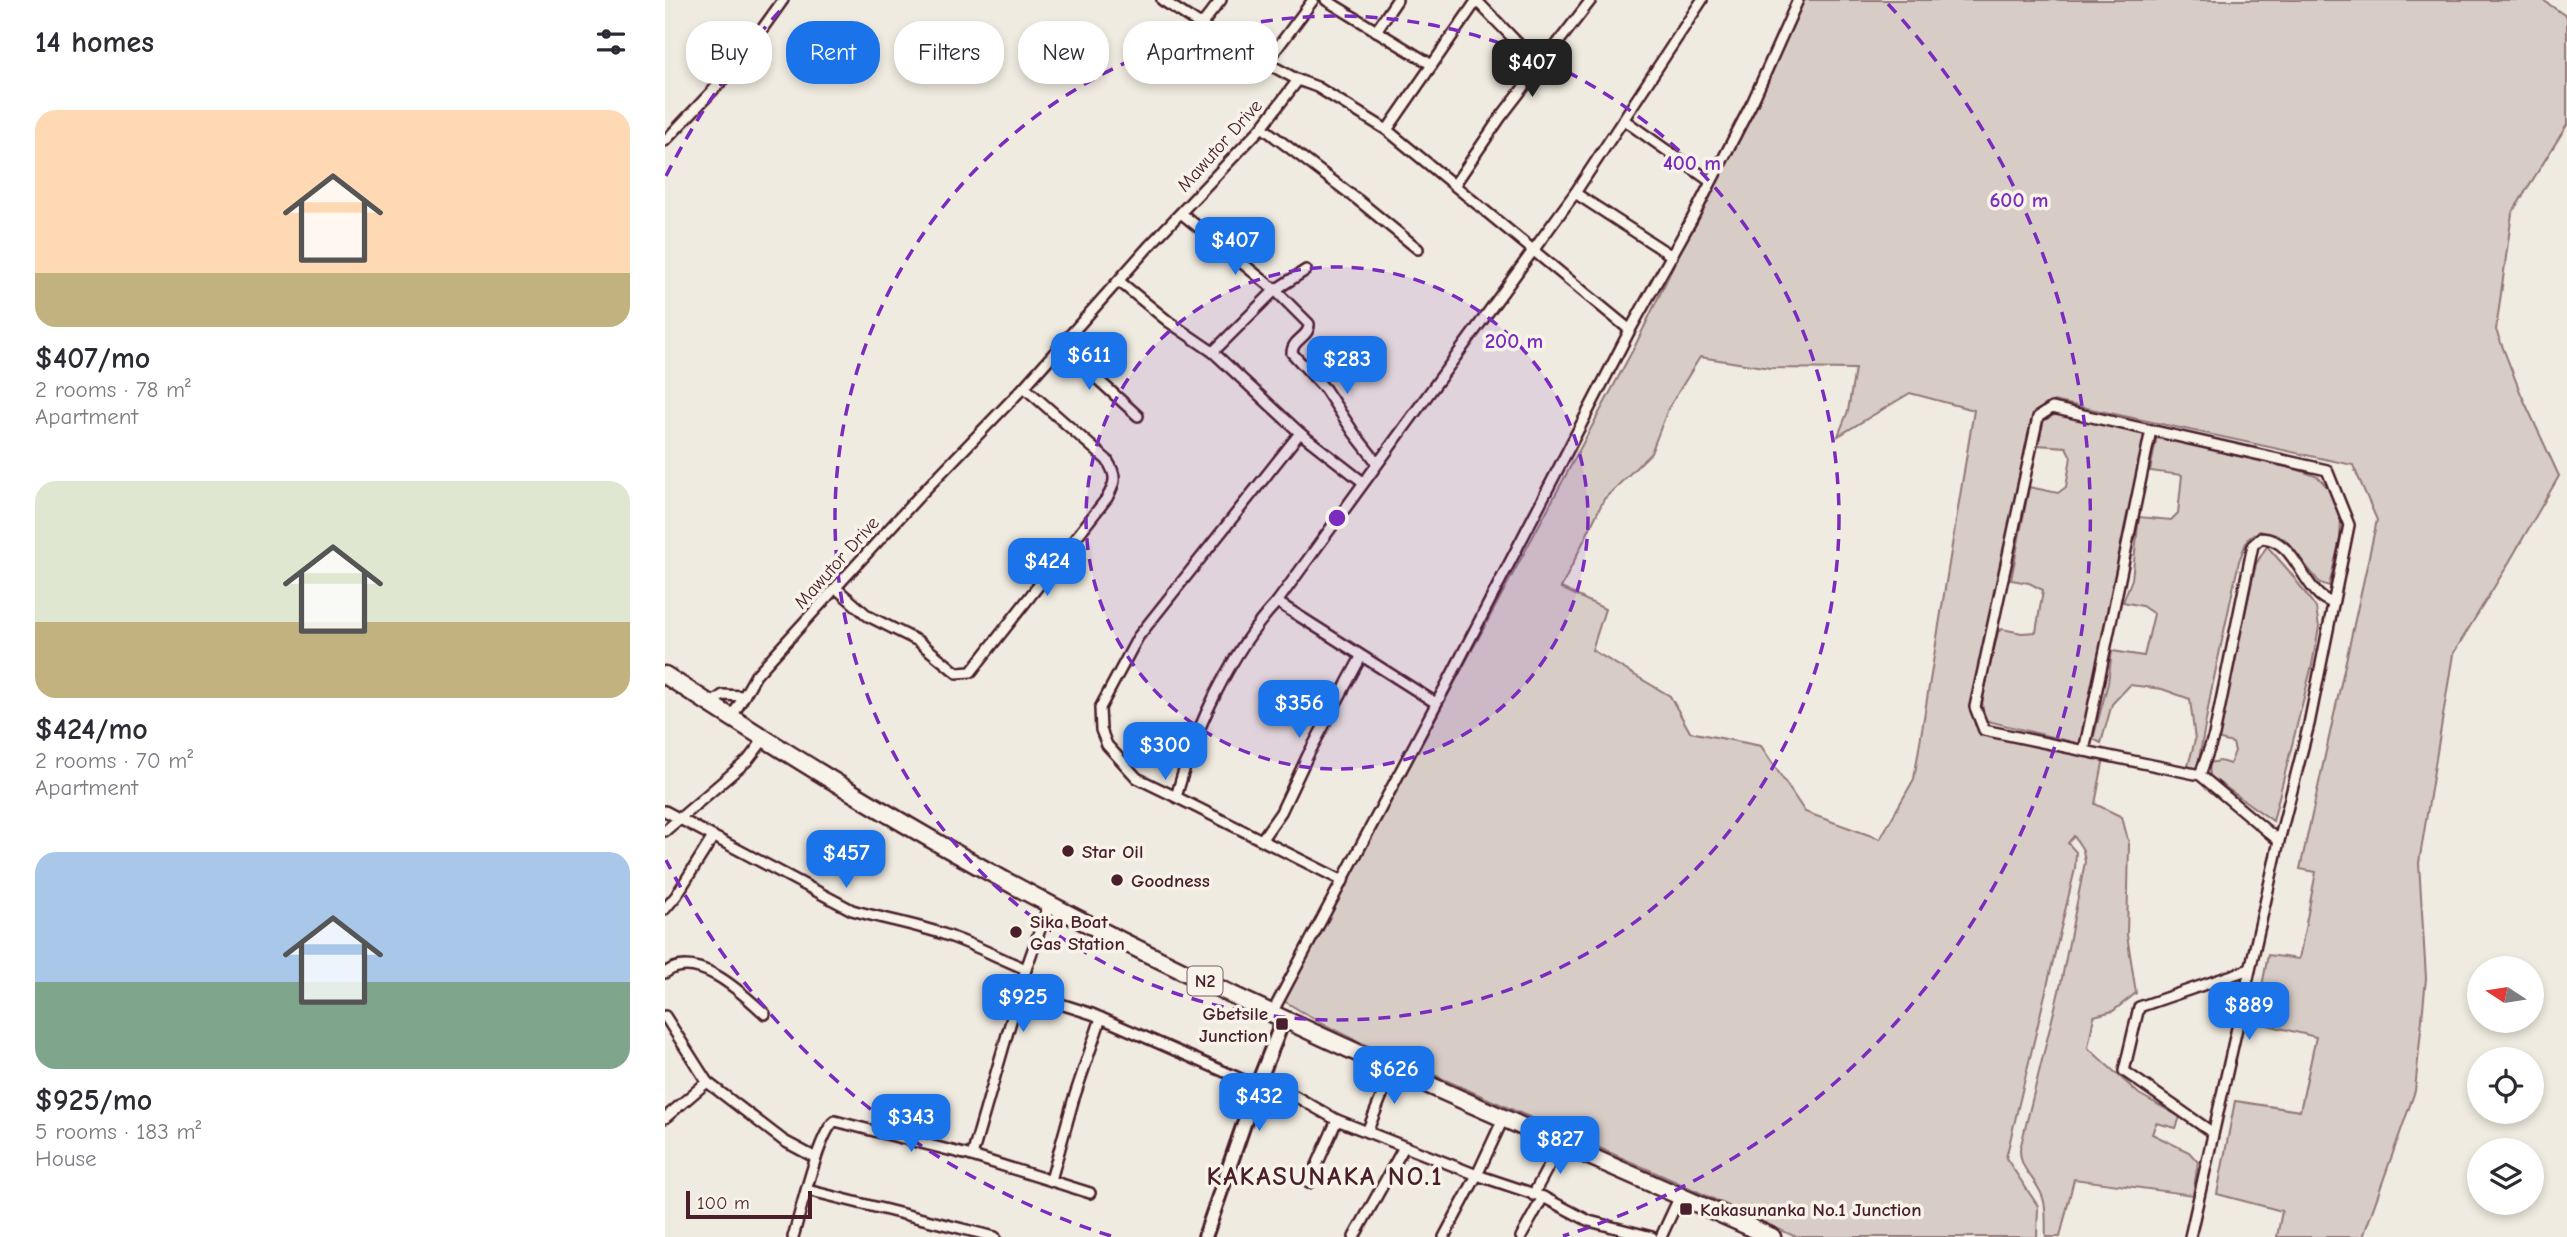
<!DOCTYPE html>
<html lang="en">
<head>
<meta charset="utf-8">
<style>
  body { margin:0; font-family:"Comic Neue",sans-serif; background:#f2f2f3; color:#2b2b33; height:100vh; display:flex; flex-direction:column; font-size:26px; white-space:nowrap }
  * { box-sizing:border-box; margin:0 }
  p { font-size:23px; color:#7c7c81 }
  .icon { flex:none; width:38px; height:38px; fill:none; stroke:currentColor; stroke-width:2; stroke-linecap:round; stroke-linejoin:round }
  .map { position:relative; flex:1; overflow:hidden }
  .details { display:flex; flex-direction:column; background:#fff; width:665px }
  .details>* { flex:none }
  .banner { position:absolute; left:21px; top:21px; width:665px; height:63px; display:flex; gap:14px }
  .needle { width:46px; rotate:282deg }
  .controls { position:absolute; left:1802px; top:956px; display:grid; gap:14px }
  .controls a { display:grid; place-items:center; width:77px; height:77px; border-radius:50%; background:#fff; box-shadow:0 4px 10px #0003; font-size:35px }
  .scale { position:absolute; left:21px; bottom:18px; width:126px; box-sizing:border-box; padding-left:7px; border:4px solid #4a1f2b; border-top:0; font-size:19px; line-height:24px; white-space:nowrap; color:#4a1f2b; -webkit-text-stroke:5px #f7f3e8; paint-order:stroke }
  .price { position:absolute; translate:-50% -60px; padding:0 16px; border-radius:14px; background:#1a73e8; color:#fff; font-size:23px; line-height:46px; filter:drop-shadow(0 2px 4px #0008) }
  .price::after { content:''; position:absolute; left:50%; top:42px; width:21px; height:16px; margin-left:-10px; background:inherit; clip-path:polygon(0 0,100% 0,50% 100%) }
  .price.selected { background:#222; color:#fff }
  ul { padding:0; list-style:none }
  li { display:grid; align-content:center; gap:14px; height:371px; padding:0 35px }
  li span { display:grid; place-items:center; height:217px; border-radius:21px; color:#555 }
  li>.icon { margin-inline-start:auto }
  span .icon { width:126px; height:126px; fill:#fffc; stroke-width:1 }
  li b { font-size:30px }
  h2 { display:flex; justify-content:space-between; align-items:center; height:84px; padding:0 35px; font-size:30px }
  .tag { padding:0 24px; border-radius:28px; background:#fff; box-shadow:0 4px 10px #0003; font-size:24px; line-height:63px }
  .tag.selected { background:#1a73e8; color:#fff }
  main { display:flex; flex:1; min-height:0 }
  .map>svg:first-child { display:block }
</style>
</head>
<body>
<main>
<section class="details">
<h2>14 homes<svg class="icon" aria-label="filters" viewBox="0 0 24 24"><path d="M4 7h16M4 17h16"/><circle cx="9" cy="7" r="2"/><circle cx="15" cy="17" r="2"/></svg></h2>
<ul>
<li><span style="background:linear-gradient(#ffd9b3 75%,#c2b280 0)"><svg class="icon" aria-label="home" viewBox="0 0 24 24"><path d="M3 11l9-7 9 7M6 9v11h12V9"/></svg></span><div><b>$407/mo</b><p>2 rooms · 78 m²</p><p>Apartment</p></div></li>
<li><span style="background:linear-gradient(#dfe7d0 65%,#c2b280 0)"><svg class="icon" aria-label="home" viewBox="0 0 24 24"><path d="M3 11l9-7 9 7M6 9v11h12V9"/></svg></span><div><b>$424/mo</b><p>2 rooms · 70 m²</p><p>Apartment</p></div></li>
<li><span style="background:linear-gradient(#a9c7e8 60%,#7fa58c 0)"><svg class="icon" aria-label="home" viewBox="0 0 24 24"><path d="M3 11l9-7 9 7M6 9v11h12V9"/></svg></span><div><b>$925/mo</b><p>5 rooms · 183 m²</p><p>House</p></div></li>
</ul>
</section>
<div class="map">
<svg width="1902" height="1237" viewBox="0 0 1902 1237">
  <rect width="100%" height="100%" fill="#f0ebe0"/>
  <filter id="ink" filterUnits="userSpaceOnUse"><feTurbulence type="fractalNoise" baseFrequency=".0143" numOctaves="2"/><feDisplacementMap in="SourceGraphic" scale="14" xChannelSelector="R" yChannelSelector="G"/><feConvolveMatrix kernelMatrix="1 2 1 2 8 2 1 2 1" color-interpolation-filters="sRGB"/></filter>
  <g filter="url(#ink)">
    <g fill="#d8cdc6" stroke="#917678" stroke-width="2" fill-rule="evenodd">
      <path d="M1136 0H1878L1902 17V125L1847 213 1831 330 1856 394 1894 476 1839 571 1788 654 1754 863 1761 978 1750 1091 1698 1237H1612L1617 1211 1552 1194 1570 1101 1635 1111 1651 1037 1590 1022 1603 955 1634 959 1651 872 1635 869 1712 520 1688 465 1389 401 1368 416 1307 704 1310 725 1323 735 1439 758 1430 804 1457 817 1464 844 1462 935 1471 993 1448 1011 1429 1016 1423 1048 1474 1094 1515 1117 1511 1128 1491 1123 1487 1134 1524 1152 1533 1162 1528 1195 1409 1179 1395 1237H1381C1380 1225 1382 1209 1378 1198 1371 1177 1355 1172 1355 1149L1396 983 1420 862 1418 850 1409 836 1403 843 1411 852 1410 869 1341 1158 1373 1206 1372 1237H1131L1016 1184 701 1045 656 1023 619 1001 970 346ZM1035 357 1105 368 1190 369 1183 411 1173 436 1245 393 1309 410 1249 779 1215 839 1140 812 1096 746 1025 732 1005 696 927 650 940 609 896 588 939 499 986 453 1003 409Z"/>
      <polygon points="1391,414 1480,431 1482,437 1415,744 1319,720 1317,701 1333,632 1337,629 1357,633 1371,632 1378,590 1364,583 1346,580 1364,487 1393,493 1401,487 1406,457 1401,447 1372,445 1379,420"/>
      <polygon points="1492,436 1620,465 1653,477 1666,491 1676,515 1675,539 1664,586 1655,583 1620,539 1595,531 1583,538 1574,561 1546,692 1533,765 1530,769 1523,766 1530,740 1525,699 1497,689 1465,685 1447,704 1436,743 1428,739 1443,683 1447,651 1479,656 1489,614 1477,606 1458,602 1467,579 1474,517 1506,520 1513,513 1517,475 1485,471"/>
      <polygon points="1602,546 1624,571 1651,608 1654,627 1647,665 1608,821 1545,776 1544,763 1555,761 1565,764 1570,751 1568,743 1555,740 1553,734 1591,564"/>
    </g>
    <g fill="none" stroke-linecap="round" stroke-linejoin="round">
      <g stroke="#4a1f2b" stroke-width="14">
        <g id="street">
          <polyline points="497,0 559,40 633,80"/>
          <polyline points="661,0 767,65"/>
          <polyline points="811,0 874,65"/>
          <polyline points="537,24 556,0"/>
          <polyline points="711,31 732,0"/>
          <polyline points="601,63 648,0"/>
          <polyline points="959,120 1045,181"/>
          <polyline points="597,127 693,200 753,249"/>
          <polyline points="722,130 812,0"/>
          <polyline points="0,141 70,67 118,0"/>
          <polyline points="790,184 835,118 926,0"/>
          <polyline points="910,193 1007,256"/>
          <path d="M516 213 610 290 644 324C645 337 627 339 627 353L660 389 689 433 710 460 711 465"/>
          <polyline points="455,282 504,322 548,352 635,433 698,482"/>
          <polyline points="396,346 473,416"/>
          <polyline points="548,352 610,290 641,270"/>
          <path d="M172 589 203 616 253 641 292 673 306 672 442 498C451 482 452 476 442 460L359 387"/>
          <path d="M612 602C565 652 529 731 511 797L678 881"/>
          <polyline points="771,703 612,602 910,193 1037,0"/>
          <polyline points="45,704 58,695 79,696"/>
          <polyline points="67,717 91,675 256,494 359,387 485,245 597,127 633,80 652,87 722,130 965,330"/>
          <polyline points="1419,751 1486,430"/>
          <path d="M1535 775 1549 735 1588 545 1596 538C1627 539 1634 576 1654 595 1658 599 1664 601 1668 604"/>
          <polyline points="511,797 472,778 442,745 436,730 435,708 473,637 635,433"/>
          <path d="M0 811 187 910C218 919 250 924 281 935 308 944 334 958 361 969"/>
          <polyline points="0,831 83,760 100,738"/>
          <polyline points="597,839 616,812 643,755 696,657"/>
          <polyline points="0,909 11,896 48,837"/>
          <path d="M0 973C32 949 77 993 100 1014"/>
          <polyline points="355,991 427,1014 592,1086"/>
          <polyline points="607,1013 786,676 965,330 1027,219 1088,101 1133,0"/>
          <polyline points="0,1016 42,1082 119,1141 151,1158"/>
          <polyline points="594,1081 630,1096 672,1120"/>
          <polyline points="0,1118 42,1082"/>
          <polyline points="702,1132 728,1068"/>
          <polyline points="1548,1133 1459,1071 1474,1007 1585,969"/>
          <polyline points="307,1156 361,969 384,904"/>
          <polyline points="386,1180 408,1101 436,1018"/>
          <polyline points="644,1183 672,1120 812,1175 839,1117"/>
          <polyline points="142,1190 330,1237"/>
          <polyline points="868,1195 896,1143"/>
          <path d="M128 1237C135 1215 154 1131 170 1121L307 1156 425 1193"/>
          <polyline points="689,1237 739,1147"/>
          <polyline points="779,1237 812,1175 878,1197 924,1221 987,1237"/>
          <polyline points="856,1237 878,1197"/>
          <polyline points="996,1237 1015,1196"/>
          <polyline points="1525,1237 1614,841 1644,724 1684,525 1662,470 1387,408 1373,417 1310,707 1319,730 1535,775 1614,841"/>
        </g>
      </g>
      <g stroke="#4a1f2b" stroke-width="18">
        <polyline id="secondary" points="540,1237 592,1086 619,1018"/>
      </g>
      <g stroke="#4a1f2b" stroke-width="21">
        <path id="highway" d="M0 675C124 755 255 837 386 905 621 1027 866 1129 1107 1237"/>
      </g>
      <use href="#street" stroke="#f7f3e8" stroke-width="9"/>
      <use href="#secondary" stroke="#f7f3e8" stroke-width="12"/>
      <use href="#highway" stroke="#f7f3e8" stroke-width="16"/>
    </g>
  </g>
  <circle cx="672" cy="518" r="251" fill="#7b2cbf" fill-opacity=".12"/>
  <g fill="none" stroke="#7b2cbf" stroke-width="3.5" stroke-dasharray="12 9">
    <circle cx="672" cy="518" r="251"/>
    <circle cx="672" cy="518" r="502"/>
    <path d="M446 1236A753 753 0 0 1 1 860M1 176A753 753 0 0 1 121 4M1223 4A753 753 0 0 1 898 1236"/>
  </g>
  <g fill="#4a1f2b" stroke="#f7f3e8" stroke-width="2.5">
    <circle cx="403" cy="851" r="7"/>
    <circle cx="452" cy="880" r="7"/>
    <circle cx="351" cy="932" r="7"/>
    <rect x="610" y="1017" width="14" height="14" rx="3.5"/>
    <rect x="1014" y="1202" width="14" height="14" rx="3.5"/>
  </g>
  <g text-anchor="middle" stroke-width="7" stroke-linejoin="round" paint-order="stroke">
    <rect fill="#f7f3e8" stroke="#7e5f64" stroke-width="2" x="522.5" y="966.5" width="35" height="29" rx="5"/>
    <g font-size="18" font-weight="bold" fill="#4a1f2b">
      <text x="540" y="987">N2</text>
    </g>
    <g font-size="19" fill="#4a1f2b" stroke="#f7f3e8">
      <text transform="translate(554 145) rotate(-48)" y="7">Mawutor Drive</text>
      <text transform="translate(171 562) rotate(-48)" y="7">Mawutor Drive</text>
    </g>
    <g font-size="19" font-weight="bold" fill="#4a1f2b" stroke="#f7f3e8" text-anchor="start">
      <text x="417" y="858">Star Oil</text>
      <text x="466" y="887">Goodness</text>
      <text x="365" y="928">Sika Boat<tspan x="365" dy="22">Gas Station</tspan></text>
      <text x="603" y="1020" text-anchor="end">Gbetsile<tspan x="603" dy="22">Junction</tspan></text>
      <text x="1035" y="1216">Kakasunanka No.1 Junction</text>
    </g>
    <g font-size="26" font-weight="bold" letter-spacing="2" fill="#4a1f2b" stroke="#f7f3e8">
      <text x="660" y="1185">KAKASUNAKA NO.1</text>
    </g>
  </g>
  <circle cx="672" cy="518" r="10" fill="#7b2cbf" stroke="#f7f3e8" stroke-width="3.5"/>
  <g font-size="21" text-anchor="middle" font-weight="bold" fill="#7b2cbf" stroke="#f7f3e8" stroke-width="7" stroke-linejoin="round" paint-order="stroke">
    <text x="1027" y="170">400 m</text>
    <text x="1354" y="207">600 m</text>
    <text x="849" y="348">200 m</text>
  </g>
</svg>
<div class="controls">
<a><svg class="needle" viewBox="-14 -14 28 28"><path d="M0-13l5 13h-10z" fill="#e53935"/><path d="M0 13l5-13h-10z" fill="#7c7c81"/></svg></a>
<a><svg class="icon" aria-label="locate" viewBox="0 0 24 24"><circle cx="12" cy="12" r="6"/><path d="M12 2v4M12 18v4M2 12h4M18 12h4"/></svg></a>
<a><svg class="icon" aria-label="layers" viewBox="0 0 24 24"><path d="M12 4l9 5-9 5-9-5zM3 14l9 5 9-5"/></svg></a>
</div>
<div class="scale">100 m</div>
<b class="price selected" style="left:867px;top:99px">$407</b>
<b class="price" style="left:570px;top:277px">$407</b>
<b class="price" style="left:424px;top:392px">$611</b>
<b class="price" style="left:682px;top:396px">$283</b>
<b class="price" style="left:382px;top:598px">$424</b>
<b class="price" style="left:634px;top:740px">$356</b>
<b class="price" style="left:500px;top:782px">$300</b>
<b class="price" style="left:181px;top:890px">$457</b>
<b class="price" style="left:358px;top:1034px">$925</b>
<b class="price" style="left:1584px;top:1042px">$889</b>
<b class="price" style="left:729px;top:1106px">$626</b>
<b class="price" style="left:594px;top:1133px">$432</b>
<b class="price" style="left:246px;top:1154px">$343</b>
<b class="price" style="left:895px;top:1176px">$827</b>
<div class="banner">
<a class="tag">Buy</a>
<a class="tag selected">Rent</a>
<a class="tag">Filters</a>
<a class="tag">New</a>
<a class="tag">Apartment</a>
</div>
</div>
</main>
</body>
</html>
